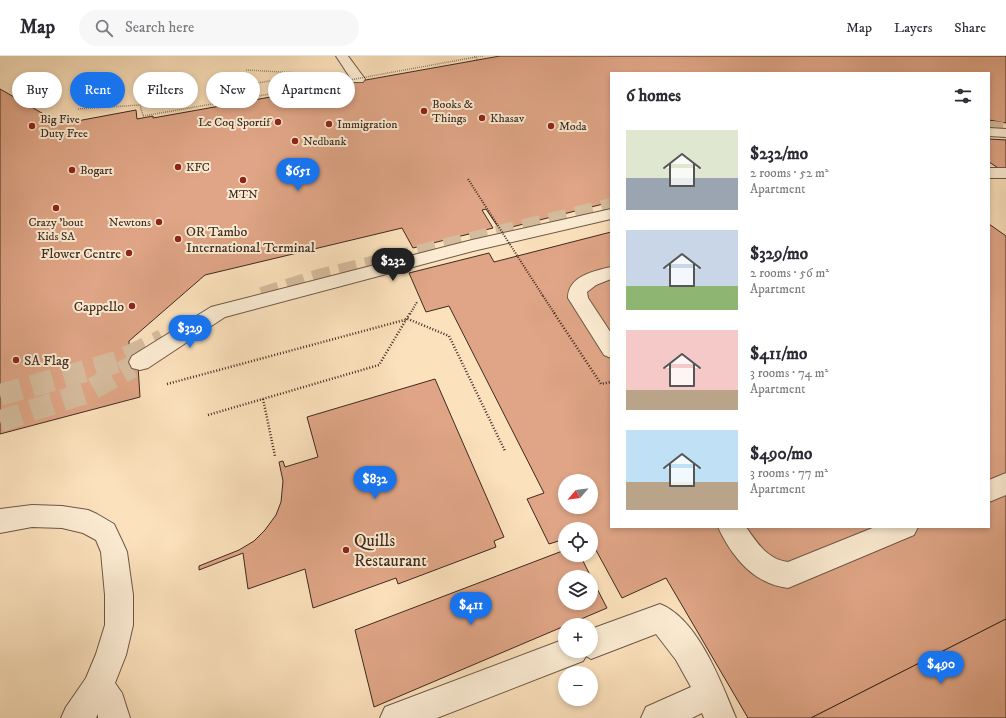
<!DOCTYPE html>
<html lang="en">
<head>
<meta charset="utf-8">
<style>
  body { margin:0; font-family:"IM FELL DW Pica",serif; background:#f7f7f7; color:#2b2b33; height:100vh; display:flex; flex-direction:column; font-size:15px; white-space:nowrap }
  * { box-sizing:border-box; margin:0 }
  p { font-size:13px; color:#7c7c81 }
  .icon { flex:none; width:22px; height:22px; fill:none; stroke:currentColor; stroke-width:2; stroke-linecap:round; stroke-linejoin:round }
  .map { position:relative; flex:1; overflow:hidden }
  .panel { position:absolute; left:610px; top:16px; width:380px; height:456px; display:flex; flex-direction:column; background:#fff; border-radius:0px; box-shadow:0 2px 6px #0003 }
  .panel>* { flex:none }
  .hud { position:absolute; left:12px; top:16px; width:380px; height:36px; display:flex; gap:8px }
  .needle { width:26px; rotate:242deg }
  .controls { position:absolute; left:558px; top:418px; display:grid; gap:8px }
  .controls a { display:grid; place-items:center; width:40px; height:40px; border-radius:50%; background:#fff; box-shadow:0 2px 6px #0003; font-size:20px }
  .price { position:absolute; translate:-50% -34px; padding:0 9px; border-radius:14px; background:#1a73e8; color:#fff; font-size:13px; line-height:26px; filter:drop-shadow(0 1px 2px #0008) }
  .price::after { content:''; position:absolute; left:50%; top:24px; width:12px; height:9px; margin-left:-6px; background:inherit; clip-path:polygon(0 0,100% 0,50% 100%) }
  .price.selected { background:#222; color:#fff }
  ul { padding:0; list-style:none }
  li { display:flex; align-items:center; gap:12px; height:100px; padding:0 16px }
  li span { display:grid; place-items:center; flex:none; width:112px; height:80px; border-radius:0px; color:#555 }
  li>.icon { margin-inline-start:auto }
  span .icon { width:48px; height:48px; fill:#fffc; stroke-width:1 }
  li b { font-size:17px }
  h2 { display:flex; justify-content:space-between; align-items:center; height:48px; padding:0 16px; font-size:17px }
  .chip { padding:0 14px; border-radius:18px; background:#fff; box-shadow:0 2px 6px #0003; font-size:14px; line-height:36px }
  .chip.selected { background:#1a73e8; color:#fff }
  header { display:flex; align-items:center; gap:24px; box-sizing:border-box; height:56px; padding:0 20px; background:#fff; border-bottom:1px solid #e1e1e2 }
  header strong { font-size:19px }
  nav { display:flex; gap:22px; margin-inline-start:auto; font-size:14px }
  .search { width:280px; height:36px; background:#f7f7f7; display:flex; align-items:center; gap:10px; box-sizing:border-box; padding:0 14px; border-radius:22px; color:#7c7c81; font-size:15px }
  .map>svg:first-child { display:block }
</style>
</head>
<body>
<header>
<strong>Map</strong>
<div class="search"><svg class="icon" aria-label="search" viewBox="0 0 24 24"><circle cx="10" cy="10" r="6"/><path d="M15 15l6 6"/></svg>Search here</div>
<nav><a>Map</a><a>Layers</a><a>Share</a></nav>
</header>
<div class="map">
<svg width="1006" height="662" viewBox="0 0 1006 662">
  <rect width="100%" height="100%" fill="#fbe1bc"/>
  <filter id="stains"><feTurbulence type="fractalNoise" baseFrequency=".005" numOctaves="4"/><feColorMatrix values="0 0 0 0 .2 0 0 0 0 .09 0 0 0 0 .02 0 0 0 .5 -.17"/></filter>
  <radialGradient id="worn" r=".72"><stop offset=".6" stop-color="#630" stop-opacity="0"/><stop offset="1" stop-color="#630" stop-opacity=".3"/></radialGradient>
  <g fill="#dfa586" stroke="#3e2a20" fill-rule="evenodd">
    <polygon points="500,0 1006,0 1006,67 989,64 989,17 611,17 611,146 500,174 486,153 482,154 493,172 413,192 402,172 205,219 129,285 129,295 137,294 140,341 0,378 0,33 61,68 136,54 137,63 153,60 153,62"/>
    <polygon points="989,83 1006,84 1006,117 989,106"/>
    <path d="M989 168 1006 180V563L811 662H748L666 522 622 542 591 485V473H565V483L549 488 527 443 544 437 449 250 426 256 409 217 489 197 494 206 611 176V471H989ZM565 425H591V451H565Z"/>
    <polygon points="435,323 504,481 494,485 496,491 398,528 396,522 313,552 305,513 248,533 243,497 199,514 199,510 239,494 254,485 265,474 276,459 281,446 283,425 279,406 283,405 285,411 318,401 307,361"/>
    <polygon points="565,494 565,499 580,499 591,521 565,521 565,547 591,547 591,521 607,552 374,651 355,574"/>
    <polygon points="1006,563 1006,662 811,662"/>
  </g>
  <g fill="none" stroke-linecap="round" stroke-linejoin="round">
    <polyline stroke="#d5bc9d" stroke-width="14" stroke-dasharray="14 7" stroke-linecap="butt" points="989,72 1006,73"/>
    <polyline stroke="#d5bc9d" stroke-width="18" stroke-dasharray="18 9" stroke-linecap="butt" points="262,240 319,222 611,151"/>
    <g stroke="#d5bc9d" stroke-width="22" stroke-dasharray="22 11" stroke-linecap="butt">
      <polyline points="0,339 117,306 163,284"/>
      <polyline points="0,365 85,337 132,311"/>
    </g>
    <g stroke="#6d5847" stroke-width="2">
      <g id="minor">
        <polygon points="336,0 348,0 365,23 363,26 353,26"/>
        <polygon points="989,72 1006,73 1006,81 989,80"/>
        <rect x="989" y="112" width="17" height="10"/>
        <polygon points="611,153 611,163 473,195 225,261 148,312 140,314 132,312 129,306 132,300 211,251 472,184"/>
        <path d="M611 211V223L596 229 587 236 588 242 611 277V302L604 299 568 242C568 220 594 215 611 211Z"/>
        <polygon points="1006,417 1006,439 989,446 989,424"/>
        <polygon points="32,449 62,450 88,454 97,458 114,468 123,487 127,496 133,539 133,569 126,599 115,627 122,637 130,662 98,662 98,658 96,662 61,662 66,651 86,622 96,598 105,569 105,539 101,496 96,484 83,477 62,472 32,471 0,477 0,453"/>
        <path d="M718 471H746C757 487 768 504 788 506L875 471H918L914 479 788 532C754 528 732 501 718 471Z"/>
        <path d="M660 548C698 563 721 626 736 662H704L702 657 692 662H641L646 651 691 631 676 604 656 578 591 603 586 600 583 605 437 662H380L385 651 565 583V595H591V573Z"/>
      </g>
    </g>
    <g stroke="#3e2a20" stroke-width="1.5" stroke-dasharray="0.5 1.5" stroke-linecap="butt">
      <polyline points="474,0 483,0"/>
      <polyline points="246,14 316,18"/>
      <polyline points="78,53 140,49 143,60 322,29 323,31"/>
    </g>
    <g stroke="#3e2a20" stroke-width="2" stroke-dasharray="1 1.5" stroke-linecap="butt">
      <polyline points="543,240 555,258"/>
      <polyline points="410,258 417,246"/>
    </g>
    <g stroke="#3e2a20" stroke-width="2.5" stroke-dasharray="1 2" stroke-linecap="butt">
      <polyline points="554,257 601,328 611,326"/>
      <polyline points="167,328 408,263 449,280 505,395"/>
      <polyline points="263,343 275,400"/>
      <polyline points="208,359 379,309 410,257"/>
    </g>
    <use href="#minor" fill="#fcecd3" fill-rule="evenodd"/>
    <polyline stroke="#3e2a20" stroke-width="1.5" stroke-dasharray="0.5 1.5" stroke-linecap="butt" points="250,28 316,18 322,29 476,1 477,4"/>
    <polyline stroke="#3e2a20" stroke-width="2" stroke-dasharray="1 1.5" stroke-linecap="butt" points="468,123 543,240"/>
  </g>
  <g fill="#8f2418" stroke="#fcecd3" stroke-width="1.5">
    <circle cx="424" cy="55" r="4"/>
    <circle cx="482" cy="62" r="4"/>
    <circle cx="278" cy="66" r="4"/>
    <circle cx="329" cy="68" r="4"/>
    <circle cx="32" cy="70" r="4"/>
    <circle cx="551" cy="70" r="4"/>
    <circle cx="295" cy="85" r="4"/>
    <circle cx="178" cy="111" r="4"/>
    <circle cx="72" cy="114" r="4"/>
    <circle cx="243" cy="124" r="4"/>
    <circle cx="56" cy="152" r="4"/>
    <circle cx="159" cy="166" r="4"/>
    <circle cx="178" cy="183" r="4"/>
    <circle cx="129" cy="197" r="4"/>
    <circle cx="132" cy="250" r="4"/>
    <circle cx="16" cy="304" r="4"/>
    <circle cx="346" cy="494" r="4"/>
  </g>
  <g text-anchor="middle" stroke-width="4" stroke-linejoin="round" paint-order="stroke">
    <g font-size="12" fill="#3e2a20" stroke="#fcecd3" text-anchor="start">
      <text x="432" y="52">Books &amp;<tspan x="432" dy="14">Things</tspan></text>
      <text x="490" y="66">Khasav</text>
      <text x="40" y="67">Big Five<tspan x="40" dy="14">Duty Free</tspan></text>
      <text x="270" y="70" text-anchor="end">Le Coq Sportif</text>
      <text x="337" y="72">Immigration</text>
      <text x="559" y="74">Moda</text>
      <text x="303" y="89">Nedbank</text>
      <text x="186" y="115">KFC</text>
      <text x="80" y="118">Bogart</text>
      <text x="243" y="142" text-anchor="middle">MTN</text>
      <text x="56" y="170" text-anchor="middle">Crazy 'bout<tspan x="56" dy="14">Kids SA</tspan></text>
      <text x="151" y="170" text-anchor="end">Newtons</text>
    </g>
    <g font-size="14" fill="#3e2a20" stroke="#fcecd3" text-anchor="start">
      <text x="186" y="180">OR Tambo<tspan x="186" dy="16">International Terminal</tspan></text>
      <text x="121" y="202" text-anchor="end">Flower Centre</text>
      <text x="124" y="255" text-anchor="end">Cappello</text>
      <text x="24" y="309">SA Flag</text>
    </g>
    <g font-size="17" fill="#3e2a20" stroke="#fcecd3" text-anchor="start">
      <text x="354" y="490">Quills<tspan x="354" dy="20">Restaurant</tspan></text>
    </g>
  </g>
  <rect width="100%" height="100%" filter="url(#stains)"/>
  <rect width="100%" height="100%" fill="url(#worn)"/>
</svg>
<div class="controls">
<a><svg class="needle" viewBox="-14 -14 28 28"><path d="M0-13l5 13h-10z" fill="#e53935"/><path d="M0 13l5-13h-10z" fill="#7c7c81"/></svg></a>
<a><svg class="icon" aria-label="locate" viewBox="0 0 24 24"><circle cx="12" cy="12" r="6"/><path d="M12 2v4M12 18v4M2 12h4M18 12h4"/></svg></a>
<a><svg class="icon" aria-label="layers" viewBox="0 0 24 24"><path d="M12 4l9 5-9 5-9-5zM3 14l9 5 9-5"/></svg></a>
<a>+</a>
<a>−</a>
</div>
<b class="price" style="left:298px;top:136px">$651</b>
<b class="price selected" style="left:393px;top:226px">$232</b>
<b class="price" style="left:190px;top:293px">$329</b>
<b class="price" style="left:375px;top:444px">$832</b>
<b class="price" style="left:471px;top:570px">$411</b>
<b class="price" style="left:941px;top:629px">$490</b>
<div class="hud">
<a class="chip">Buy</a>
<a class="chip selected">Rent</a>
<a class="chip">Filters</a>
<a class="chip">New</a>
<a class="chip">Apartment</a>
</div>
<section class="panel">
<h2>6 homes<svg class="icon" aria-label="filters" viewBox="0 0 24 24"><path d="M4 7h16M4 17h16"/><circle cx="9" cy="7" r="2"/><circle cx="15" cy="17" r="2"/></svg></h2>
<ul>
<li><span style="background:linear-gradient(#dfe7d0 60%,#9aa5b1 0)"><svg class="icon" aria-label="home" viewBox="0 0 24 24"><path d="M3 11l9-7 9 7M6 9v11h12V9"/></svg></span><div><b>$232/mo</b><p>2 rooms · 52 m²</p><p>Apartment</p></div></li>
<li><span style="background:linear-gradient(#c9d6e8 70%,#8fb573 0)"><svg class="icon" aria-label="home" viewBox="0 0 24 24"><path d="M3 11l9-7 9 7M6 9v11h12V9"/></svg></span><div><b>$329/mo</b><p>2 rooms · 56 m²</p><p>Apartment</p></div></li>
<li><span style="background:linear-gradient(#f6c9c9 75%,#b9a48a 0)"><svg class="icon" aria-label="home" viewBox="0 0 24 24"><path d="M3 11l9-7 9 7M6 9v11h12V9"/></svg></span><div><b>$411/mo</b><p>3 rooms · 74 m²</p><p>Apartment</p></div></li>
<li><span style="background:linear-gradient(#bfe0f5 65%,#b9a48a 0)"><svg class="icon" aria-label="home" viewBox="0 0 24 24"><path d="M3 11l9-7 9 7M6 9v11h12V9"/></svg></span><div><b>$490/mo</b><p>3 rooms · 77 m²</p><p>Apartment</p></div></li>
</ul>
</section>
</div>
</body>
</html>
